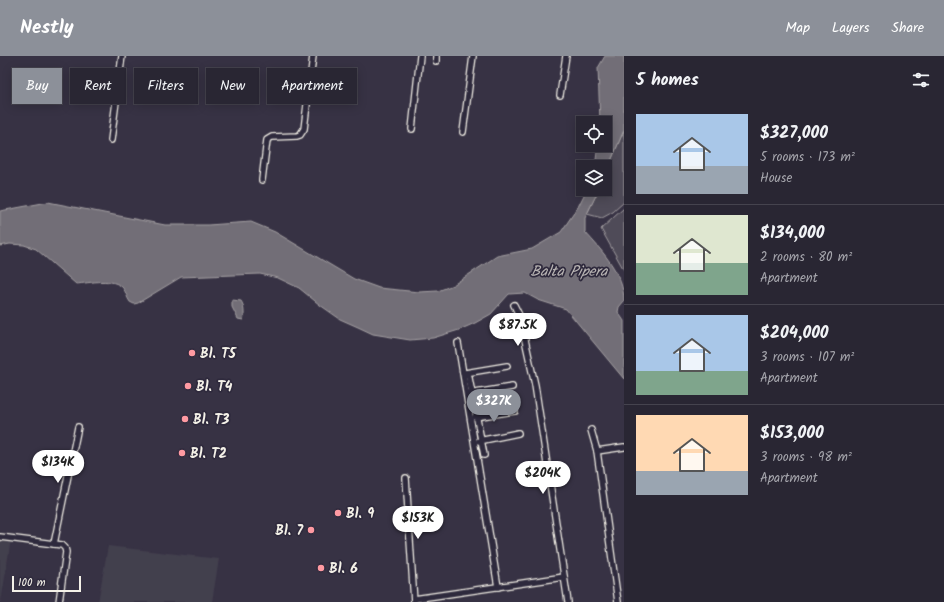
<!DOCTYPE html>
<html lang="en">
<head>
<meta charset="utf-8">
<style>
  body { margin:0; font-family:Kalam,sans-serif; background:#312e3b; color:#f1f3f6; height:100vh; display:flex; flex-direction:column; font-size:15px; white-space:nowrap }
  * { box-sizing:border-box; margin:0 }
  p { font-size:13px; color:#a5a5ac }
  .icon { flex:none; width:22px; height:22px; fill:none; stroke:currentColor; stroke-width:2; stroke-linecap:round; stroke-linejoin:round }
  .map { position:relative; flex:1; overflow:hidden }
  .panel { display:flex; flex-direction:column; background:#292633; width:320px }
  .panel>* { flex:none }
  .guide { position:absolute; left:12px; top:12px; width:380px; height:36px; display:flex; gap:8px }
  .tools { position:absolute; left:576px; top:60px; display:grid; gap:8px }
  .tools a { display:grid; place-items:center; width:36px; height:36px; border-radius:0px; background:#292633; box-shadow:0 2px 10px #0003,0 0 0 1px #45434e; font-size:20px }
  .scale { position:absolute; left:12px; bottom:10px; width:69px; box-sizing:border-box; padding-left:4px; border:2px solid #f4f1e8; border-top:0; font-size:11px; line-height:14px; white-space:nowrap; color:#f4f1e8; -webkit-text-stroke:3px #2f2a3d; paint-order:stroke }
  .price { position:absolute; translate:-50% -34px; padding:0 9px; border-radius:14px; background:#fff; color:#222; font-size:13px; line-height:26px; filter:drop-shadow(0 1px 2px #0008) }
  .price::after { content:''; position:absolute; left:50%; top:24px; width:12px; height:9px; margin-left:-6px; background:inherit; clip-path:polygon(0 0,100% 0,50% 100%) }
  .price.current { background:#8c9099; color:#fff }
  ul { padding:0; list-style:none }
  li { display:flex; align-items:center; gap:12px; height:100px; padding:0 12px }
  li+li { border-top:1px solid #45434e }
  li span { display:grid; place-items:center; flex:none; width:112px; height:80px; border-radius:0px; color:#555 }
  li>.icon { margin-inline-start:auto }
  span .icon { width:48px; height:48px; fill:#fffc; stroke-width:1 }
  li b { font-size:17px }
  h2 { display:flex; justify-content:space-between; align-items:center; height:48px; padding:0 12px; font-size:17px }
  .chip { padding:0 14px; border-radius:0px; background:#292633; box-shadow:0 2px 10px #0003,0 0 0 1px #45434e; font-size:14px; line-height:36px }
  .chip.current { background:#8c9099; color:#fff }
  header { display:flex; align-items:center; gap:24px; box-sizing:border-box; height:56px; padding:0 20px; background:#8c9099; color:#fff }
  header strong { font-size:19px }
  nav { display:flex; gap:22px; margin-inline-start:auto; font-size:14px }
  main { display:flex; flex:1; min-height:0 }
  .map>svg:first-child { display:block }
</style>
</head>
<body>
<header>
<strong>Nestly</strong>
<nav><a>Map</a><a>Layers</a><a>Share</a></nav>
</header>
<main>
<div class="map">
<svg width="624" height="546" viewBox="0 0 624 546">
  <rect width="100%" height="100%" fill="#373244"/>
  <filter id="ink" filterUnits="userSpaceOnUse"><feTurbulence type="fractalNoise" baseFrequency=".025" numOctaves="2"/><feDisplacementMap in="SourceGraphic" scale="8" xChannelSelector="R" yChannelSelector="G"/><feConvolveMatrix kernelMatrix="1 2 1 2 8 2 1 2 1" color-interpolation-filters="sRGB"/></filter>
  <g filter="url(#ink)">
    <g fill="#433f4e">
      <polygon points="0,482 11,483 1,546 0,546"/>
      <polygon points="108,490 219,503 212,546 98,546"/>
    </g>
    <g fill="#504b59" stroke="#a29ea0">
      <polygon points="624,74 624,146 613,156 602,162 587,158 599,133 605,133 605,119"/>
      <polygon points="624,152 624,214 601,173"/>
    </g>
    <g fill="#726e77" stroke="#a6a2a4">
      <polygon points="605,0 624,0 624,74 605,119 605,111 595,111 598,89 605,89 605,67 600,67 598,12"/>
      <path d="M587 133H599L585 162V176C602 195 624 218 624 245L619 251 618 256 624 265V323L566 253 538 244 525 237 509 238 491 258 475 267 459 274 433 282 410 284 373 278 358 271 340 263 320 249 299 232 278 222 260 218 181 221 138 247 134 248 130 246C127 242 126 236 123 232 113 221 90 227 76 228L36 193 24 189 10 188 0 190V155L48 146 165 169H208L251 166 275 176 354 223 379 232 419 236 438 235 453 229 497 200 532 193 561 176 578 151Z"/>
      <path d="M232 244 241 245C244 249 245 259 243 264L238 263 232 251Z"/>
    </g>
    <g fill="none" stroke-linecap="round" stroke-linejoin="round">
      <g stroke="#f4f1e8" stroke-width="8">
        <g id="minor">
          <polyline points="436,5 436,0"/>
          <polyline points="560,39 566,0"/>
          <polyline points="412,73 420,0"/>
          <polyline points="463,76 473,0"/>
          <polyline points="111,84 122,0"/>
          <polyline points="262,124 267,84 272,81 297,80 300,79 304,73 313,0"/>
          <polyline points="514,249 520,261 535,329 568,546"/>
          <polyline points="458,287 498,531"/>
          <polyline points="465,317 507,310"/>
          <polyline points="468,317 484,399"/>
          <polyline points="469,338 512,331"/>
          <polyline points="475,361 515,355"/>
          <polyline points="591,374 597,395 618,546"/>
          <polyline points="479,385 518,377"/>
          <polyline points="597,395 624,391"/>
          <polyline points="406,422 414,546"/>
          <polyline points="0,481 62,489 65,492 66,496 59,546"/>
          <polyline points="54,488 78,371"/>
          <polyline points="414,543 564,521"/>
        </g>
      </g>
      <use href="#minor" stroke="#2f2a3d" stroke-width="5.5"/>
    </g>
  </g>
  <g fill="#ff9aa2" stroke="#2f2a3d" stroke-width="1.5">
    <circle cx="192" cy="297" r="4"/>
    <circle cx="188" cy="330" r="4"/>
    <circle cx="185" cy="363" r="4"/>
    <circle cx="182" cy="397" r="4"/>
    <circle cx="338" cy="457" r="4"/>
    <circle cx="311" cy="474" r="4"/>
    <circle cx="321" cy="512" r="4"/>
  </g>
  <g text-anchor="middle" stroke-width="3.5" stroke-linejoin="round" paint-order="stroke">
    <g font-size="14" font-weight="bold" fill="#f4f1e8" stroke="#2f2a3d" text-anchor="start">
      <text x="200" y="302">Bl. T5</text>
      <text x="196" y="335">Bl. T4</text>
      <text x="193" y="368">Bl. T3</text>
      <text x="190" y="402">Bl. T2</text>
      <text x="346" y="462">Bl. 9</text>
      <text x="303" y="479" text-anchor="end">Bl. 7</text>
      <text x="329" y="517">Bl. 6</text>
    </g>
    <g font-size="15" font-style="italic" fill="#bab6b5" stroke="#2f2a3d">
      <text x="569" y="220">Balta Pipera</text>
    </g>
  </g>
</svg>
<div class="tools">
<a><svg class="icon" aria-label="locate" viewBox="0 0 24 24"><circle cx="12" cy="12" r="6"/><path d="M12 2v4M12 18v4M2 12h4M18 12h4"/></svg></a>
<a><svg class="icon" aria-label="layers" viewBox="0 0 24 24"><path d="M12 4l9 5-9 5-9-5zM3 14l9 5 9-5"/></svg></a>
</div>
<div class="scale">100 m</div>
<b class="price" style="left:518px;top:291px">$87.5K</b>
<b class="price current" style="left:494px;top:367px">$327K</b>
<b class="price" style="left:58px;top:428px">$134K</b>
<b class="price" style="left:543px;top:439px">$204K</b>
<b class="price" style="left:418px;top:484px">$153K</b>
<div class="guide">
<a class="chip current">Buy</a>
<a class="chip">Rent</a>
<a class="chip">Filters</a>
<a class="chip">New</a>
<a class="chip">Apartment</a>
</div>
</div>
<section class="panel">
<h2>5 homes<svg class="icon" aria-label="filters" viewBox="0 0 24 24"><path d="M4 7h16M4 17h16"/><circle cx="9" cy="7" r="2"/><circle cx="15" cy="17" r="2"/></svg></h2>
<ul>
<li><span style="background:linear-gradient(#a9c7e8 65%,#9aa5b1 0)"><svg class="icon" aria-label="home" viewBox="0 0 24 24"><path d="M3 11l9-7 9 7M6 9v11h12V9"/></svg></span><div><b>$327,000</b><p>5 rooms · 173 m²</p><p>House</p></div></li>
<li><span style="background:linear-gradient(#dfe7d0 60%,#7fa58c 0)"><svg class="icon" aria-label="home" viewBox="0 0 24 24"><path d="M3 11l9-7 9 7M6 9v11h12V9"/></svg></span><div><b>$134,000</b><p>2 rooms · 80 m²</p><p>Apartment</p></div></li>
<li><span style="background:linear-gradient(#a9c7e8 70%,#7fa58c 0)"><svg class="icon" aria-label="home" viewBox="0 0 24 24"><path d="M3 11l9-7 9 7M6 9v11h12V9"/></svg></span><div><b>$204,000</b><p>3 rooms · 107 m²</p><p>Apartment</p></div></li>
<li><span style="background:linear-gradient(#ffd9b3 70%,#9aa5b1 0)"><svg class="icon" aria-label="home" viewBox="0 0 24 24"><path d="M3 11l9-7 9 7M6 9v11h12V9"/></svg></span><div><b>$153,000</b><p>3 rooms · 98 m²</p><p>Apartment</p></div></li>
</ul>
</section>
</main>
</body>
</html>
